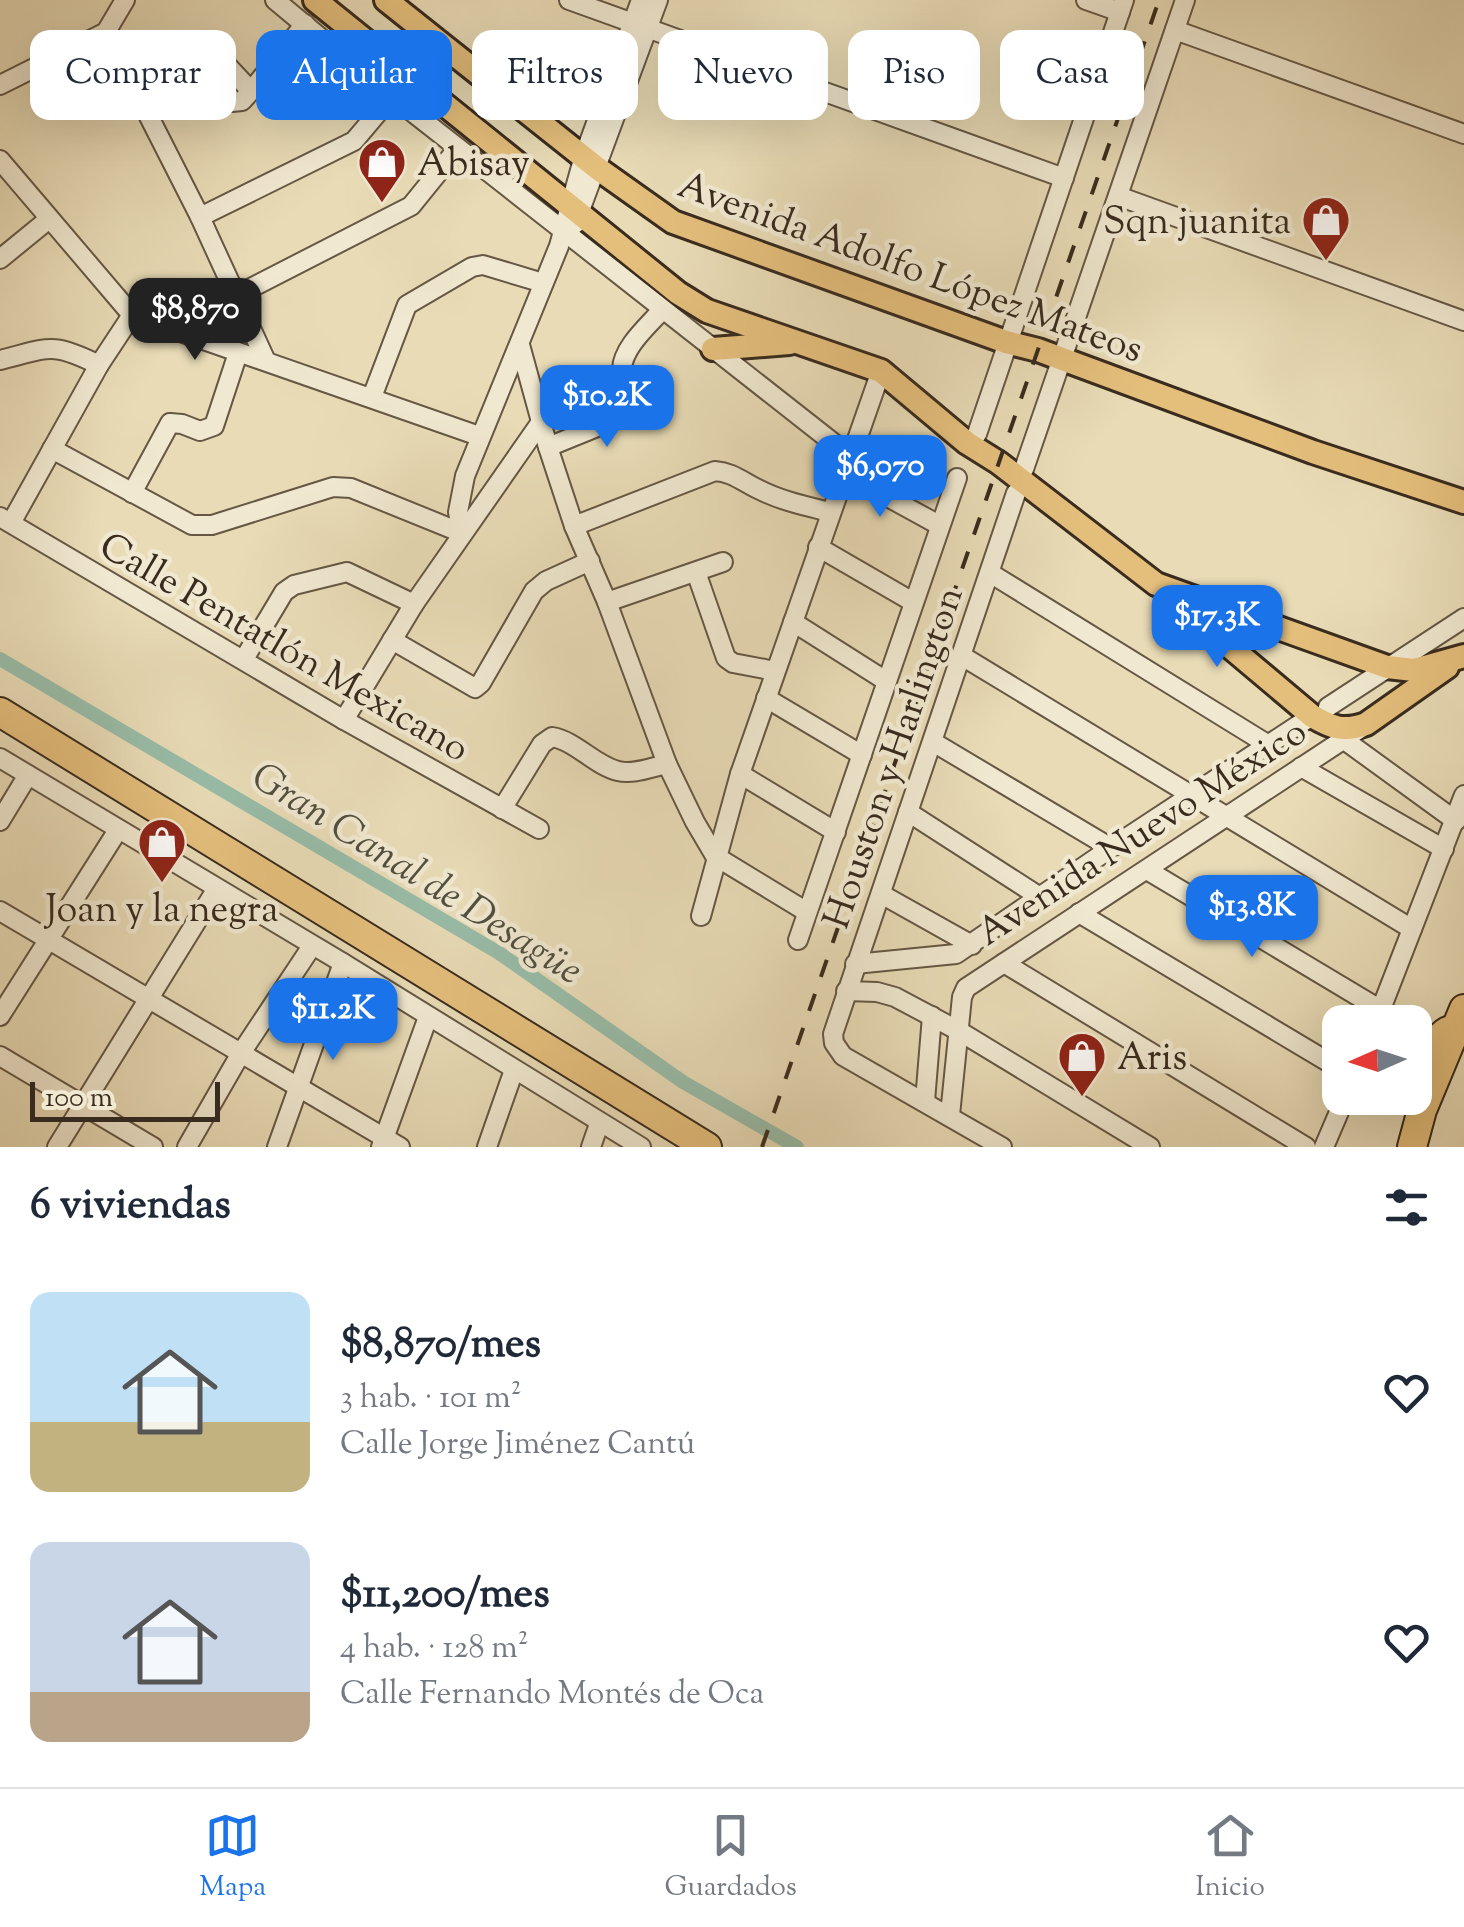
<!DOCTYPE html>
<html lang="es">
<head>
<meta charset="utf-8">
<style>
  body { margin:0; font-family:"Sorts Mill Goudy",serif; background:#f2f2f3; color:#1f2937; height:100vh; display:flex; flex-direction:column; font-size:38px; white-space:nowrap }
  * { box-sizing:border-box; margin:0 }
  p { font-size:32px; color:#747a83 }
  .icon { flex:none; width:55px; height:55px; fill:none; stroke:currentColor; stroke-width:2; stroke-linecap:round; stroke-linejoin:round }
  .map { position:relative; height:1147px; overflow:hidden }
  .drawer { display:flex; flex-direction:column; background:#fff; flex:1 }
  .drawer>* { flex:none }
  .top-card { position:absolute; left:30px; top:30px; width:1405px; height:90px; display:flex; gap:20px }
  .needle { width:65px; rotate:267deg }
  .fabs { position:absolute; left:1322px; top:1005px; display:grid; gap:20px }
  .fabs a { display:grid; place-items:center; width:110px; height:110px; border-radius:20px; background:#fff; box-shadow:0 10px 40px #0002; font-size:50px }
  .scale { position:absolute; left:30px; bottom:25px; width:190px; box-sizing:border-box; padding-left:10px; border:5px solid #392b1e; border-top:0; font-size:28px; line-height:35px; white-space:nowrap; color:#392b1e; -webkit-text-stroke:8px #f0e8d0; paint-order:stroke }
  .price { position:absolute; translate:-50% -85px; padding:0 22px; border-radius:20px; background:#1a73e8; color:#fff; font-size:32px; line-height:65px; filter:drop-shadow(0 2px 5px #0008) }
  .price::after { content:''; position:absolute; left:50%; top:60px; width:30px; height:22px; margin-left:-15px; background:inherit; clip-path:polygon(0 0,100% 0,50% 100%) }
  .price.selected { background:#222; color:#fff }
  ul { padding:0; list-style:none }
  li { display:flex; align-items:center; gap:30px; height:250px; padding:0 30px }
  li span { display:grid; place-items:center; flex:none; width:280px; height:200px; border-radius:20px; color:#555 }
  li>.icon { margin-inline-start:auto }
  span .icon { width:120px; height:120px; fill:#fffc; stroke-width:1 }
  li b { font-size:42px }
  h2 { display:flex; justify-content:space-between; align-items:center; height:120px; padding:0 30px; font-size:42px }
  .tag { padding:0 35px; border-radius:20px; background:#fff; box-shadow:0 10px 40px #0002; font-size:35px; line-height:90px }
  .tag.selected { background:#1a73e8; color:#fff }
  .dock { display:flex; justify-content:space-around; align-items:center; height:140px; border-top:2px solid #e0e1e3; background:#fff; font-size:28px; color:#747a83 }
  .dock a { display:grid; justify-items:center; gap:5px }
  .dock .selected { color:#1a73e8 }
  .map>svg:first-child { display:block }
</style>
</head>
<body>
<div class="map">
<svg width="1464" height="1147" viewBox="0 0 1464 1147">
  <rect width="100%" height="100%" fill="#e8dbb6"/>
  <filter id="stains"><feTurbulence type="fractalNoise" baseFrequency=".002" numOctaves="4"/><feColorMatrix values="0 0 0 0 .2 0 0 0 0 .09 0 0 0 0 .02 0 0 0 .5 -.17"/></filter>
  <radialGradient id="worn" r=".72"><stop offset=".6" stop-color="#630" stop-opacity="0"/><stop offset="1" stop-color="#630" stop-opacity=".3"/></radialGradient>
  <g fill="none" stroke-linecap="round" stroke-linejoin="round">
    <polyline stroke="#98bca8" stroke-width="14" points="0,659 499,953 683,1082 797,1147"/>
    <g stroke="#655744" stroke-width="22">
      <g id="minor">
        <polyline points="275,0 364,74 850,456"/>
        <polyline points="569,0 1064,178"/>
        <polyline points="1086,0 1120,12"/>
        <polyline points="1175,30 1464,134"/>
        <polyline points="106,32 200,217 266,361"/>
        <polyline points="202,46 232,102 242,101 251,91"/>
        <polyline points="134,84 208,45 251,91 305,24"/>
        <polyline points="0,85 106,32 125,0"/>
        <polyline points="0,160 132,315 479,436"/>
        <polyline points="1118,196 1464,321"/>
        <polyline points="200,217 354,141 392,96"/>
        <polyline points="575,224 658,0"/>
        <polyline points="0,259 49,219"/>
        <polyline points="237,295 411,206 458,148"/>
        <polyline points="520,345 548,447 574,526 607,602 667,764 695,822 715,856 807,912"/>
        <path d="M0 360C49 348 51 341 99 365"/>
        <polyline points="372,397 407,305 472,267 483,265 543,283"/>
        <polyline points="977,434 1124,0"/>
        <path d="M548 447 629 414C637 397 621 386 622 369 623 347 648 326 662 310"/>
        <polyline points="52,449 192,525 212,525 333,487 351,488 462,533"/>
        <polyline points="1024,469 1185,0"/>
        <polyline points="844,473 939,525"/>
        <polyline points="132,493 170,423 182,424 200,431 214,426 238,353"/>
        <polyline points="0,517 344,720 539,829"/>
        <polyline points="11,523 99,365 132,315"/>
        <path d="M574 526 715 471C733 472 744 483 760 490 782 501 806 506 830 512"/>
        <polyline points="462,533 458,512 465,476 559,246 584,156 641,0"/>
        <polyline points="818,547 913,602"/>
        <polyline points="696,572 726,658 733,663 775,671"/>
        <polyline points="990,573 1267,744"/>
        <polyline points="607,602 723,562"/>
        <polyline points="793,622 886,681"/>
        <polyline points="392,640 475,688 481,683 534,591 546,581 590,561"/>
        <polyline points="962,656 1412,929"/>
        <polyline points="244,659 284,592 294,585 347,572 414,604"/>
        <polyline points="766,698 862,755"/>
        <polyline points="1328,707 1464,618"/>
        <polyline points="344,720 414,604 541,422"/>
        <polyline points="1343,739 1456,821"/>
        <polyline points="933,742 1111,848"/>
        <polyline points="0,758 343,963 641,1147"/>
        <polyline points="1301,767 1444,849"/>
        <polyline points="740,774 836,832"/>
        <path d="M502 809 542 744 552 737C576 741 594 765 618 771 633 775 652 767 667 764"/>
        <polyline points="908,812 1040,897"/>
        <polyline points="0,821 28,775"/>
        <polyline points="1147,870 1381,1010"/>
        <polyline points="881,894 972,945"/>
        <polyline points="0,911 400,1147"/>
        <polyline points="1079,913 1340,1069"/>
        <polyline points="701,916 740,774 881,371"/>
        <polyline points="798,940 957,478"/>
        <polyline points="1004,963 1306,1147"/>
        <polyline points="855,964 956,954 1111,848 1312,716"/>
        <polyline points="846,991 877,992 895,997 959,1031 1150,1147"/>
        <polyline points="0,1016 118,830"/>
        <polyline points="1376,1022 1464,795"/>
        <polyline points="0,1056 153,1147"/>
        <polyline points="925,1101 932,1016"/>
        <polyline points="950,1115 962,997 966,988 1364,726"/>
        <polyline points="57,1147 216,890"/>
        <polyline points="187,1147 241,1053 312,946"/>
        <polyline points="277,1147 343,963"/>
        <polyline points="381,1147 428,1017"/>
        <polyline points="487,1147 514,1070"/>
        <polyline points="591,1147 599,1124"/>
        <polyline points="1002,1147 843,1056 834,1043 833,1034 1016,493"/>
        <polyline points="1324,1147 1345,1098"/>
      </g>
    </g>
    <g stroke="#392b1e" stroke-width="28">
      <g id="major">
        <polyline points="315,0 678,293 707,311 881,371 967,443 999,463 1156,584 1387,667 1414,670 1464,656"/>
        <polyline points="386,0 597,168 673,222 1006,342 1038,350 1313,452 1464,502"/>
        <polyline points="364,74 396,68"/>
        <polyline points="713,349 789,343"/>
        <path d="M1166 593 1312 716C1332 728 1344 732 1366 724L1447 667"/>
      </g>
    </g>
    <g stroke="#392b1e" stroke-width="32">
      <g id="highway">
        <polyline points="0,712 707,1147"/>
        <path d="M1415 1061C1431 1055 1434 1039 1448 1031"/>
        <polyline points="1412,1147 1422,1110 1464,1009"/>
      </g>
    </g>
    <use href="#minor" stroke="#f0e8d0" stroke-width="18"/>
    <use href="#major" stroke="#e4be7b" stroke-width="22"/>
    <use href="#highway" stroke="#e4be7b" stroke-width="28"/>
    <polyline stroke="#392b1e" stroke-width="4" stroke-dasharray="18 18" stroke-linecap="butt" points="762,1147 1159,0"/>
  </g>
  <defs>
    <g id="shop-pin" transform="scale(2.5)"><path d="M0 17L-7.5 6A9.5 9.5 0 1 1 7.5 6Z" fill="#8f2418" stroke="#f0e8d0"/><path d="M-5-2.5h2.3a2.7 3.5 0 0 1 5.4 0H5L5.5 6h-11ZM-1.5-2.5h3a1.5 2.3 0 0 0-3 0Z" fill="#fff"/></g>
  </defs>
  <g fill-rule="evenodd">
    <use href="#shop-pin" x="382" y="162"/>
    <use href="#shop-pin" x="1326" y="220"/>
    <use href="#shop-pin" x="162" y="842"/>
    <use href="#shop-pin" x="1082" y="1056"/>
  </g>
  <g text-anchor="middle" stroke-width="9" stroke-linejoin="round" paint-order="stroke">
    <g font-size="38" fill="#392b1e" stroke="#f0e8d0" text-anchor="start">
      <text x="417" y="175">Abisay</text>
      <text x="1291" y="233" text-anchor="end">Sqn juanita</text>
      <text x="162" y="921" text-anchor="middle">Joan y la negra</text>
      <text x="1117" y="1069">Aris</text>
    </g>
    <g font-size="38" fill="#392b1e" stroke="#f0e8d0">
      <text transform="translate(911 266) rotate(20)" y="13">Avenida Adolfo López Mateos</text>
      <text transform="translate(285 646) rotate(30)" y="13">Calle Pentatlón Mexicano</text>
      <text transform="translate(892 757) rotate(-71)" y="13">Houston y Harlington</text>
      <text transform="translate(1141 831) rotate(-33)" y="13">Avenida Nuevo México</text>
    </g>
    <g font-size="40" font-style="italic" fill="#514f40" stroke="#f0e8d0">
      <text transform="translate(418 872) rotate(32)" y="14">Gran Canal de Desagüe</text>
    </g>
  </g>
  <rect width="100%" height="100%" filter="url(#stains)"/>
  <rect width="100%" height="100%" fill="url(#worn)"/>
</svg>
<div class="fabs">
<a><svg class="needle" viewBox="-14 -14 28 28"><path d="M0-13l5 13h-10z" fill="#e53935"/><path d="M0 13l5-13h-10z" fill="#747a83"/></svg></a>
</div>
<div class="scale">100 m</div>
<b class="price selected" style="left:195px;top:363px">$8,870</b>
<b class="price" style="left:607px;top:450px">$10.2K</b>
<b class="price" style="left:880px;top:520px">$6,070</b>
<b class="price" style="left:1217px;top:670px">$17.3K</b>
<b class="price" style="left:1252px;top:960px">$13.8K</b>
<b class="price" style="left:333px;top:1063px">$11.2K</b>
<div class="top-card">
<a class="tag">Comprar</a>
<a class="tag selected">Alquilar</a>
<a class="tag">Filtros</a>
<a class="tag">Nuevo</a>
<a class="tag">Piso</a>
<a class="tag">Casa</a>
</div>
</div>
<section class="drawer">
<h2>6 viviendas<svg class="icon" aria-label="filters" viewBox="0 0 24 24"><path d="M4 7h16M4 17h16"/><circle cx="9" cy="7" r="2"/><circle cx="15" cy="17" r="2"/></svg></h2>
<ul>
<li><span style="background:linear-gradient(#bfe0f5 65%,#c2b280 0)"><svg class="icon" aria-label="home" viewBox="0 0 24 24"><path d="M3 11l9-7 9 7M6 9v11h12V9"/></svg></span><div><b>$8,870/mes</b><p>3 hab. · 101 m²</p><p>Calle Jorge Jiménez Cantú</p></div><svg class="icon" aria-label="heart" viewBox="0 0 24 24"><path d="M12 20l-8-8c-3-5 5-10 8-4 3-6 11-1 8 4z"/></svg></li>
<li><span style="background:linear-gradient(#c9d6e8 75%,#b9a48a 0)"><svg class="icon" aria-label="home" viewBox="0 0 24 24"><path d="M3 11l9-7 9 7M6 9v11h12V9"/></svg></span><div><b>$11,200/mes</b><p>4 hab. · 128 m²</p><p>Calle Fernando Montés de Oca</p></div><svg class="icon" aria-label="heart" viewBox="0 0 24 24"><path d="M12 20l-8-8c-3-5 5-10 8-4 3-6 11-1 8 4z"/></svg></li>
</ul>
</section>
<nav class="dock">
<a class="selected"><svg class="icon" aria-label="map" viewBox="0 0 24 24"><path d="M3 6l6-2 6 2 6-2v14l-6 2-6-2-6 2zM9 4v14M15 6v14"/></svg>Mapa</a>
<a><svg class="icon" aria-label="saved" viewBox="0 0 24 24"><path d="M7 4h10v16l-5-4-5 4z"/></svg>Guardados</a>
<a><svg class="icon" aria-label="home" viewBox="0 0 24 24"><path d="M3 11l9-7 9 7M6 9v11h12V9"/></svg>Inicio</a>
</nav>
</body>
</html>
